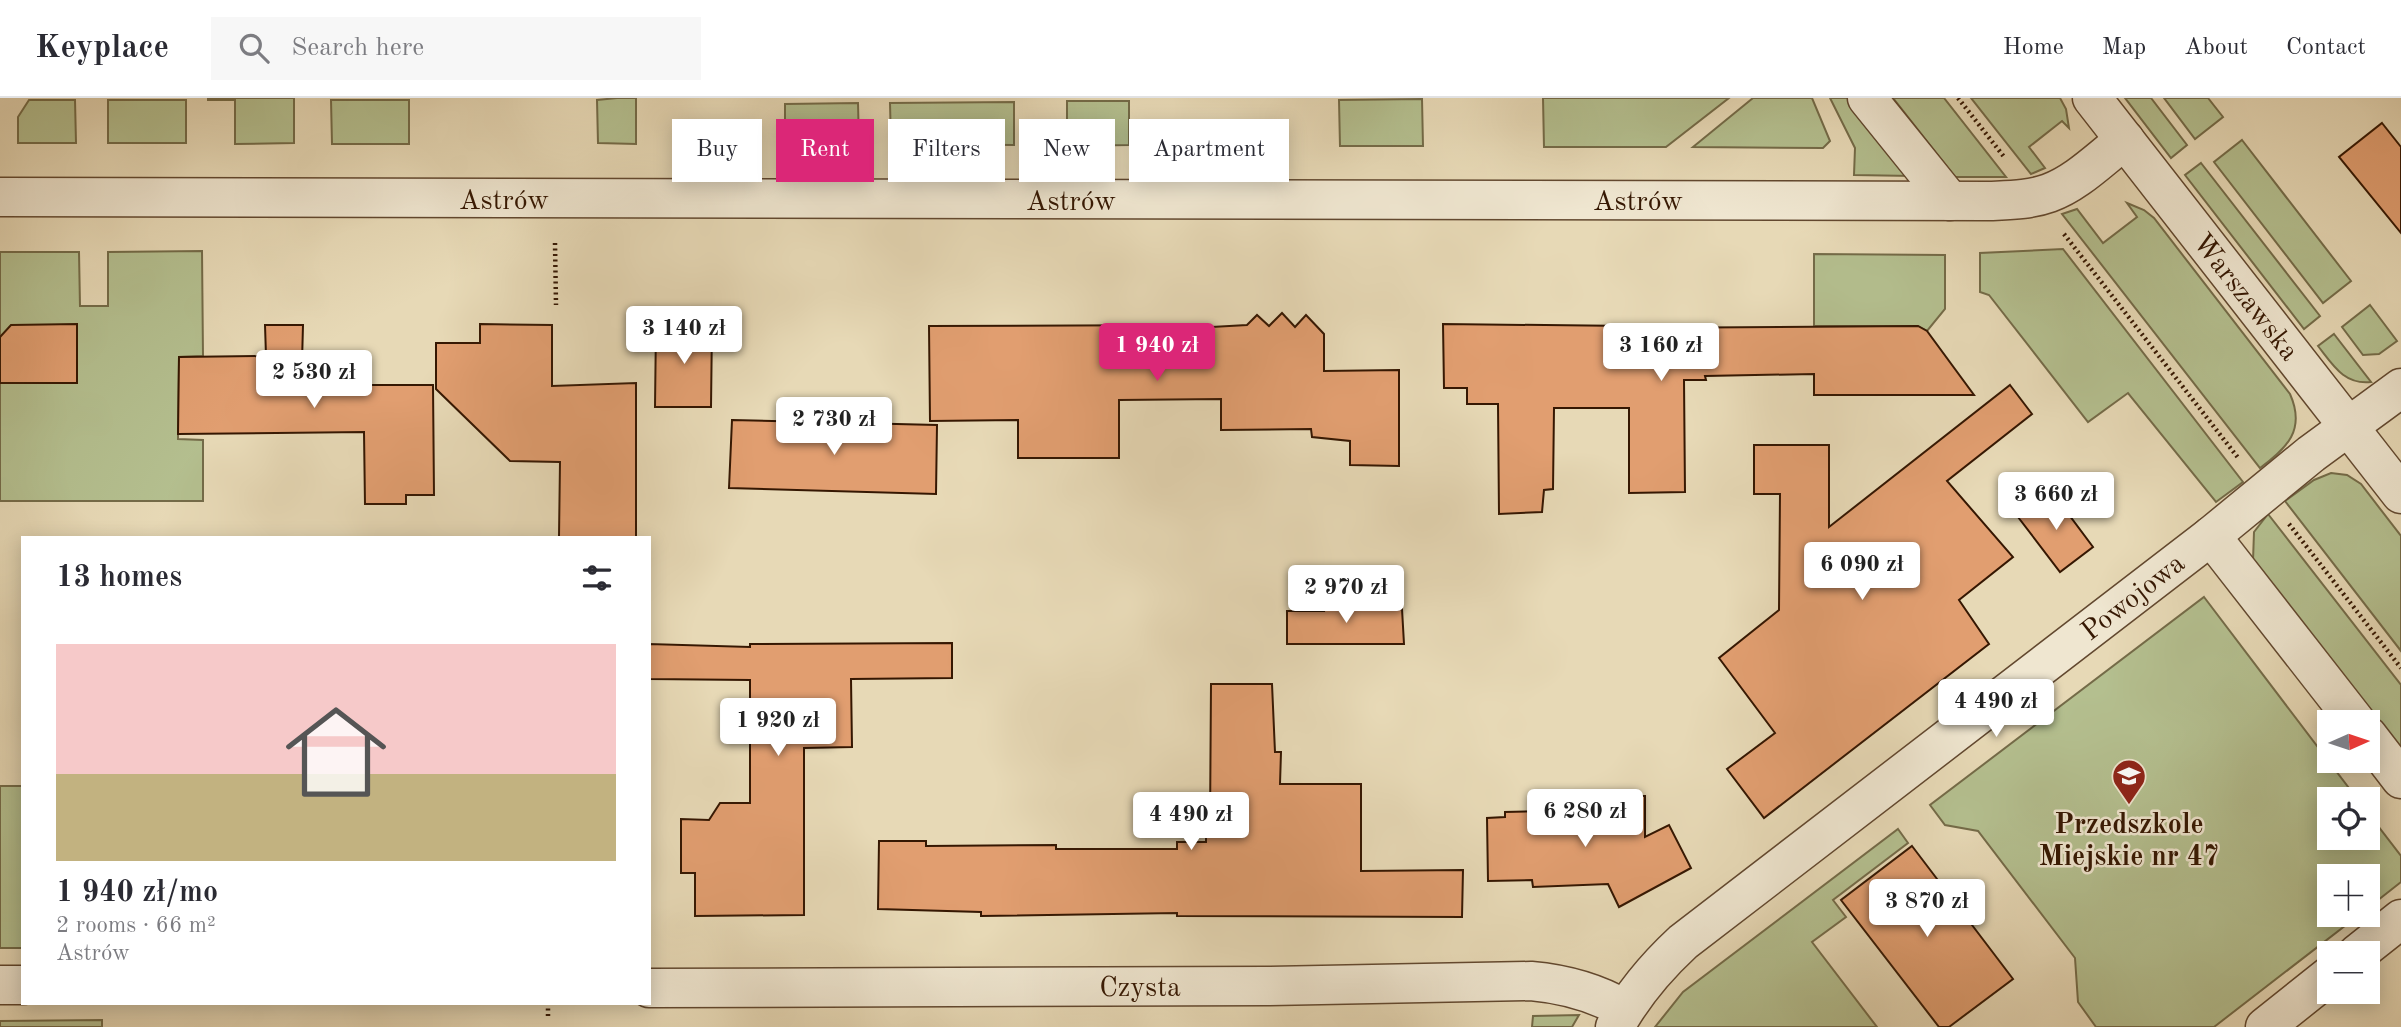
<!DOCTYPE html>
<html lang="en">
<head>
<meta charset="utf-8">
<style>
  body { margin:0; font-family:"Old Standard TT",serif; background:#f7f7f7; color:#2b2b33; height:100vh; display:flex; flex-direction:column; font-size:26px; white-space:nowrap }
  * { box-sizing:border-box; margin:0 }
  p { font-size:23px; color:#7c7c81 }
  .icon { flex:none; width:38px; height:38px; fill:none; stroke:currentColor; stroke-width:2; stroke-linecap:round; stroke-linejoin:round }
  .map { position:relative; flex:1; overflow:hidden }
  .details { position:absolute; left:21px; top:438px; width:630px; height:469px; display:flex; flex-direction:column; background:#fff; border-radius:0px; box-shadow:0 4px 18px #0003 }
  .details>* { flex:none }
  .hud { position:absolute; left:672px; top:21px; width:665px; height:63px; display:flex; gap:14px }
  .needle { width:46px; rotate:87deg }
  .controls { position:absolute; left:2317px; top:612px; display:grid; gap:14px }
  .controls a { display:grid; place-items:center; width:63px; height:63px; border-radius:0px; background:#fff; box-shadow:0 4px 18px #0003; font-size:35px }
  .price { position:absolute; translate:-50% -60px; padding:0 16px; border-radius:7px; background:#fff; color:#222; font-size:23px; line-height:46px; filter:drop-shadow(0 2px 4px #0008) }
  .price::after { content:''; position:absolute; left:50%; top:42px; width:21px; height:16px; margin-left:-10px; background:inherit; clip-path:polygon(0 0,100% 0,50% 100%) }
  .price.active { background:#db2777; color:#fff }
  ul { padding:0; list-style:none }
  li { display:grid; align-content:center; gap:14px; height:371px; padding:0 35px }
  li span { display:grid; place-items:center; height:217px; border-radius:0px; color:#555 }
  li>.icon { margin-inline-start:auto }
  span .icon { width:126px; height:126px; fill:#fffc; stroke-width:1 }
  li b { font-size:30px }
  h2 { display:flex; justify-content:space-between; align-items:center; height:84px; padding:0 35px; font-size:30px }
  .chip { padding:0 24px; border-radius:0px; background:#fff; box-shadow:0 4px 18px #0003; font-size:24px; line-height:63px }
  .chip.active { background:#db2777; color:#fff }
  header { display:flex; align-items:center; gap:42px; box-sizing:border-box; height:98px; padding:0 35px; background:#fff; border-bottom:2px solid #e1e1e2 }
  header strong { font-size:33px }
  nav { display:flex; gap:38px; margin-inline-start:auto; font-size:24px }
  .search { width:490px; height:63px; background:#f7f7f7; display:flex; align-items:center; gap:18px; box-sizing:border-box; padding:0 24px; border-radius:0px; color:#7c7c81; font-size:26px }
  .map>svg:first-child { display:block }
</style>
</head>
<body>
<header>
<strong>Keyplace</strong>
<div class="search"><svg class="icon" aria-label="search" viewBox="0 0 24 24"><circle cx="10" cy="10" r="6"/><path d="M15 15l6 6"/></svg>Search here</div>
<nav><a>Home</a><a>Map</a><a>About</a><a>Contact</a></nav>
</header>
<div class="map">
<svg width="2401" height="929" viewBox="0 0 2401 929">
  <rect width="100%" height="100%" fill="#e7d9b6"/>
  <filter id="stains"><feTurbulence type="fractalNoise" baseFrequency=".00286" numOctaves="4"/><feColorMatrix values="0 0 0 0 .2 0 0 0 0 .09 0 0 0 0 .02 0 0 0 .5 -.17"/></filter>
  <radialGradient id="worn" r=".72"><stop offset=".6" stop-color="#630" stop-opacity="0"/><stop offset="1" stop-color="#630" stop-opacity=".3"/></radialGradient>
  <g fill="#b4bf8f" stroke="#746b48" stroke-width="2">
    <polygon points="208,0 294,0 294,45 235,46 235,2 208,2"/>
    <polygon points="617,0 636,0 636,46 598,45 597,2"/>
    <polygon points="1543,0 1729,0 1666,49 1544,49"/>
    <polygon points="1753,0 1812,0 1830,43 1823,50 1693,49"/>
    <polygon points="1830,0 1849,0 1912,78 1854,77 1855,50"/>
    <polygon points="1893,0 1944,0 2006,79 1955,79"/>
    <polygon points="1971,0 2060,0 2066,11 2069,30 2062,23 2029,49 2045,70 2031,76"/>
    <polygon points="2125,0 2151,0 2187,47 2171,60"/>
    <polygon points="2164,0 2208,0 2223,19 2195,41"/>
    <polygon points="1422,1 1423,48 1340,48 1339,2"/>
    <polygon points="29,2 75,2 76,45 18,45 18,19"/>
    <rect x="108" y="2" width="78" height="43"/>
    <polygon points="331,2 409,2 409,46 332,46"/>
    <polygon points="1129,3 1129,47 1067,48 1067,3"/>
    <polygon points="1014,4 1014,47 891,46 890,5"/>
    <polygon points="858,5 859,46 785,47 785,6"/>
    <polygon points="2242,42 2351,183 2323,205 2214,64"/>
    <polygon points="2201,65 2320,218 2304,231 2185,77"/>
    <path d="M2127 105 2144 112 2154 120 2290 296C2306 332 2287 350 2260 370L2062 116 2077 111 2103 145 2137 119Z"/>
    <polygon points="2063,151 2243,384 2216,404 2128,295 2088,324 1989,197 1980,194 1980,155"/>
    <polygon points="202,153 203,258 179,259 178,341 203,342 203,403 0,403 0,154 79,154 80,208 108,208 108,154"/>
    <polygon points="1814,156 1945,157 1945,211 1927,233 1917,228 1814,228"/>
    <polygon points="2370,207 2397,243 2379,256 2363,257 2342,229"/>
    <path d="M2334 236 2371 284C2344 287 2333 267 2318 248Z"/>
    <polygon points="2331,375 2347,377 2361,386 2401,438 2401,553 2285,403 2314,382"/>
    <polygon points="2268,416 2401,587 2401,652 2253,463 2254,434"/>
    <polygon points="2204,499 2358,702 2329,702 2329,740 2368,740 2368,715 2401,758 2401,784 2368,810 2368,779 2329,779 2329,817 2359,817 2214,929 2096,929 2078,904 2075,860 1978,733 1945,727 1930,707"/>
    <rect x="0" y="688" width="23" height="162"/>
    <polygon points="1898,731 1908,745 1833,802 1846,819 1812,844 1877,929 1655,929 1683,894"/>
    <polygon points="1579,917 1572,929 1532,929 1533,918"/>
    <polygon points="102,922 102,929 0,929 0,923"/>
  </g>
  <g fill="#e19e70" stroke="#351702" stroke-width="2">
    <polygon points="2382,25 2401,49 2401,135 2339,59"/>
    <polygon points="1282,215 1295,229 1306,217 1324,236 1324,273 1399,272 1399,368 1350,367 1350,343 1312,339 1311,331 1221,332 1221,301 1119,302 1119,360 1018,360 1018,322 930,323 929,228 1194,227 1194,230 1247,227 1257,217 1269,228"/>
    <polygon points="77,226 77,285 0,285 0,239 11,227"/>
    <polygon points="480,226 552,227 552,288 636,285 636,439 559,439 560,364 510,363 436,291 436,245 480,245"/>
    <polygon points="1443,226 1629,228 1629,230 1918,228 1927,233 1974,297 1814,297 1814,276 1705,278 1706,282 1684,282 1685,394 1629,395 1629,310 1554,310 1553,391 1544,392 1542,414 1499,416 1498,306 1467,306 1467,290 1444,290"/>
    <polygon points="265,227 303,227 302,264 333,263 334,287 433,287 434,397 406,397 406,406 365,406 364,334 178,336 179,259 266,258"/>
    <polygon points="656,227 712,227 711,309 655,309"/>
    <polygon points="2010,287 2032,316 1947,383 2013,459 1959,502 1989,546 1764,720 1727,671 1775,635 1719,560 1779,512 1780,396 1754,396 1754,347 1829,347 1829,429"/>
    <polygon points="732,322 937,327 936,396 729,390"/>
    <polygon points="2052,394 2093,449 2060,474 2018,419"/>
    <polygon points="1376,503 1376,512 1402,511 1404,546 1287,546 1287,513 1324,513 1323,504"/>
    <polygon points="952,545 952,580 851,581 852,649 804,650 804,817 695,818 695,775 681,775 681,721 709,722 720,705 750,705 750,582 649,581 649,546 750,549 750,546"/>
    <polygon points="1211,586 1272,586 1275,654 1281,654 1280,686 1361,686 1361,773 1463,772 1462,819 1177,818 1177,815 981,818 981,814 878,811 879,743 926,743 926,748 1056,747 1056,751 1177,751 1177,744 1206,744 1206,727 1210,727"/>
    <polygon points="1601,698 1645,698 1645,739 1669,727 1691,770 1619,809 1608,786 1533,789 1532,782 1488,783 1487,720 1505,719 1505,714 1601,712"/>
    <polygon points="1912,748 2013,881 1949,929 1939,929 1841,802"/>
  </g>
  <g fill="none" stroke-linecap="round" stroke-linejoin="round">
    <g stroke="#62482f" stroke-width="41">
      <g id="minor">
        <polyline points="1867,0 1950,103"/>
        <polyline points="2092,0 2401,396"/>
        <path d="M0 99 1989 103C2009 102 2030 102 2049 95 2077 85 2101 60 2125 42"/>
        <polyline points="2211,438 2357,625"/>
        <polyline points="2368,638 2401,681"/>
        <polyline points="2357,856 2401,821"/>
        <polyline points="0,887 23,887"/>
        <path d="M649 890 1269 888 1531 883C1565 886 1595 894 1624 911"/>
        <path d="M1615 929C1633 896 1655 870 1683 844L2211 438 2311 356 2401 290"/>
        <polyline points="2265,929 2329,878"/>
      </g>
    </g>
    <g stroke="#351702" stroke-width="4.5" stroke-dasharray="2 3.5" stroke-linecap="butt">
      <polyline points="1958,0 2005,60"/>
      <polyline points="2064,136 2239,361"/>
      <polyline points="555,145 556,207"/>
      <polyline points="2289,426 2401,570"/>
      <polyline points="548,905 548,920"/>
    </g>
    <use href="#minor" stroke="#efe6d0" stroke-width="38"/>
  </g>
  <defs>
    <g id="school-pin" transform="scale(1.75)"><path d="M0 17L-7.5 6A9.5 9.5 0 1 1 7.5 6Z" fill="#8f2418" stroke="#efe6d0"/><path d="M0-5L7-2L0 1L-7-2ZM-4 1L0 2.5L4 1V4Q0 6-4 4Z" fill="#fff"/></g>
  </defs>
  <g fill-rule="evenodd">
    <use href="#school-pin" x="2129" y="678"/>
  </g>
  <g text-anchor="middle" stroke-width="5" stroke-linejoin="round" paint-order="stroke">
    <g font-size="28" fill="#351702" stroke="#efe6d0">
      <text x="504" y="111">Astrów</text>
      <text x="1071" y="112">Astrów</text>
      <text x="1638" y="112">Astrów</text>
      <text transform="translate(2247 198) rotate(52)" y="10">Warszawska</text>
      <text transform="translate(2132 498) rotate(-38)" y="10">Powojowa</text>
      <text x="1140" y="898">Czysta</text>
    </g>
    <g font-size="28" font-weight="bold" fill="#351702" stroke="#efe6d0">
      <text x="2129" y="735">Przedszkole<tspan x="2129" dy="32">Miejskie nr 47</tspan></text>
    </g>
  </g>
  <rect width="100%" height="100%" filter="url(#stains)"/>
  <rect width="100%" height="100%" fill="url(#worn)"/>
</svg>
<div class="controls">
<a><svg class="needle" viewBox="-14 -14 28 28"><path d="M0-13l5 13h-10z" fill="#e53935"/><path d="M0 13l5-13h-10z" fill="#7c7c81"/></svg></a>
<a><svg class="icon" aria-label="locate" viewBox="0 0 24 24"><circle cx="12" cy="12" r="6"/><path d="M12 2v4M12 18v4M2 12h4M18 12h4"/></svg></a>
<a>+</a>
<a>−</a>
</div>
<b class="price" style="left:684px;top:268px">3 140 zł</b>
<b class="price active" style="left:1157px;top:285px">1 940 zł</b>
<b class="price" style="left:1661px;top:285px">3 160 zł</b>
<b class="price" style="left:314px;top:312px">2 530 zł</b>
<b class="price" style="left:834px;top:359px">2 730 zł</b>
<b class="price" style="left:2056px;top:434px">3 660 zł</b>
<b class="price" style="left:1862px;top:504px">6 090 zł</b>
<b class="price" style="left:1346px;top:527px">2 970 zł</b>
<b class="price" style="left:1996px;top:641px">4 490 zł</b>
<b class="price" style="left:778px;top:660px">1 920 zł</b>
<b class="price" style="left:1585px;top:751px">6 280 zł</b>
<b class="price" style="left:1191px;top:754px">4 490 zł</b>
<b class="price" style="left:1927px;top:841px">3 870 zł</b>
<div class="hud">
<a class="chip">Buy</a>
<a class="chip active">Rent</a>
<a class="chip">Filters</a>
<a class="chip">New</a>
<a class="chip">Apartment</a>
</div>
<section class="details">
<h2>13 homes<svg class="icon" aria-label="filters" viewBox="0 0 24 24"><path d="M4 7h16M4 17h16"/><circle cx="9" cy="7" r="2"/><circle cx="15" cy="17" r="2"/></svg></h2>
<ul>
<li><span style="background:linear-gradient(#f6c9c9 60%,#c2b280 0)"><svg class="icon" aria-label="home" viewBox="0 0 24 24"><path d="M3 11l9-7 9 7M6 9v11h12V9"/></svg></span><div><b>1 940 zł/mo</b><p>2 rooms · 66 m²</p><p>Astrów</p></div></li>
</ul>
</section>
</div>
</body>
</html>
